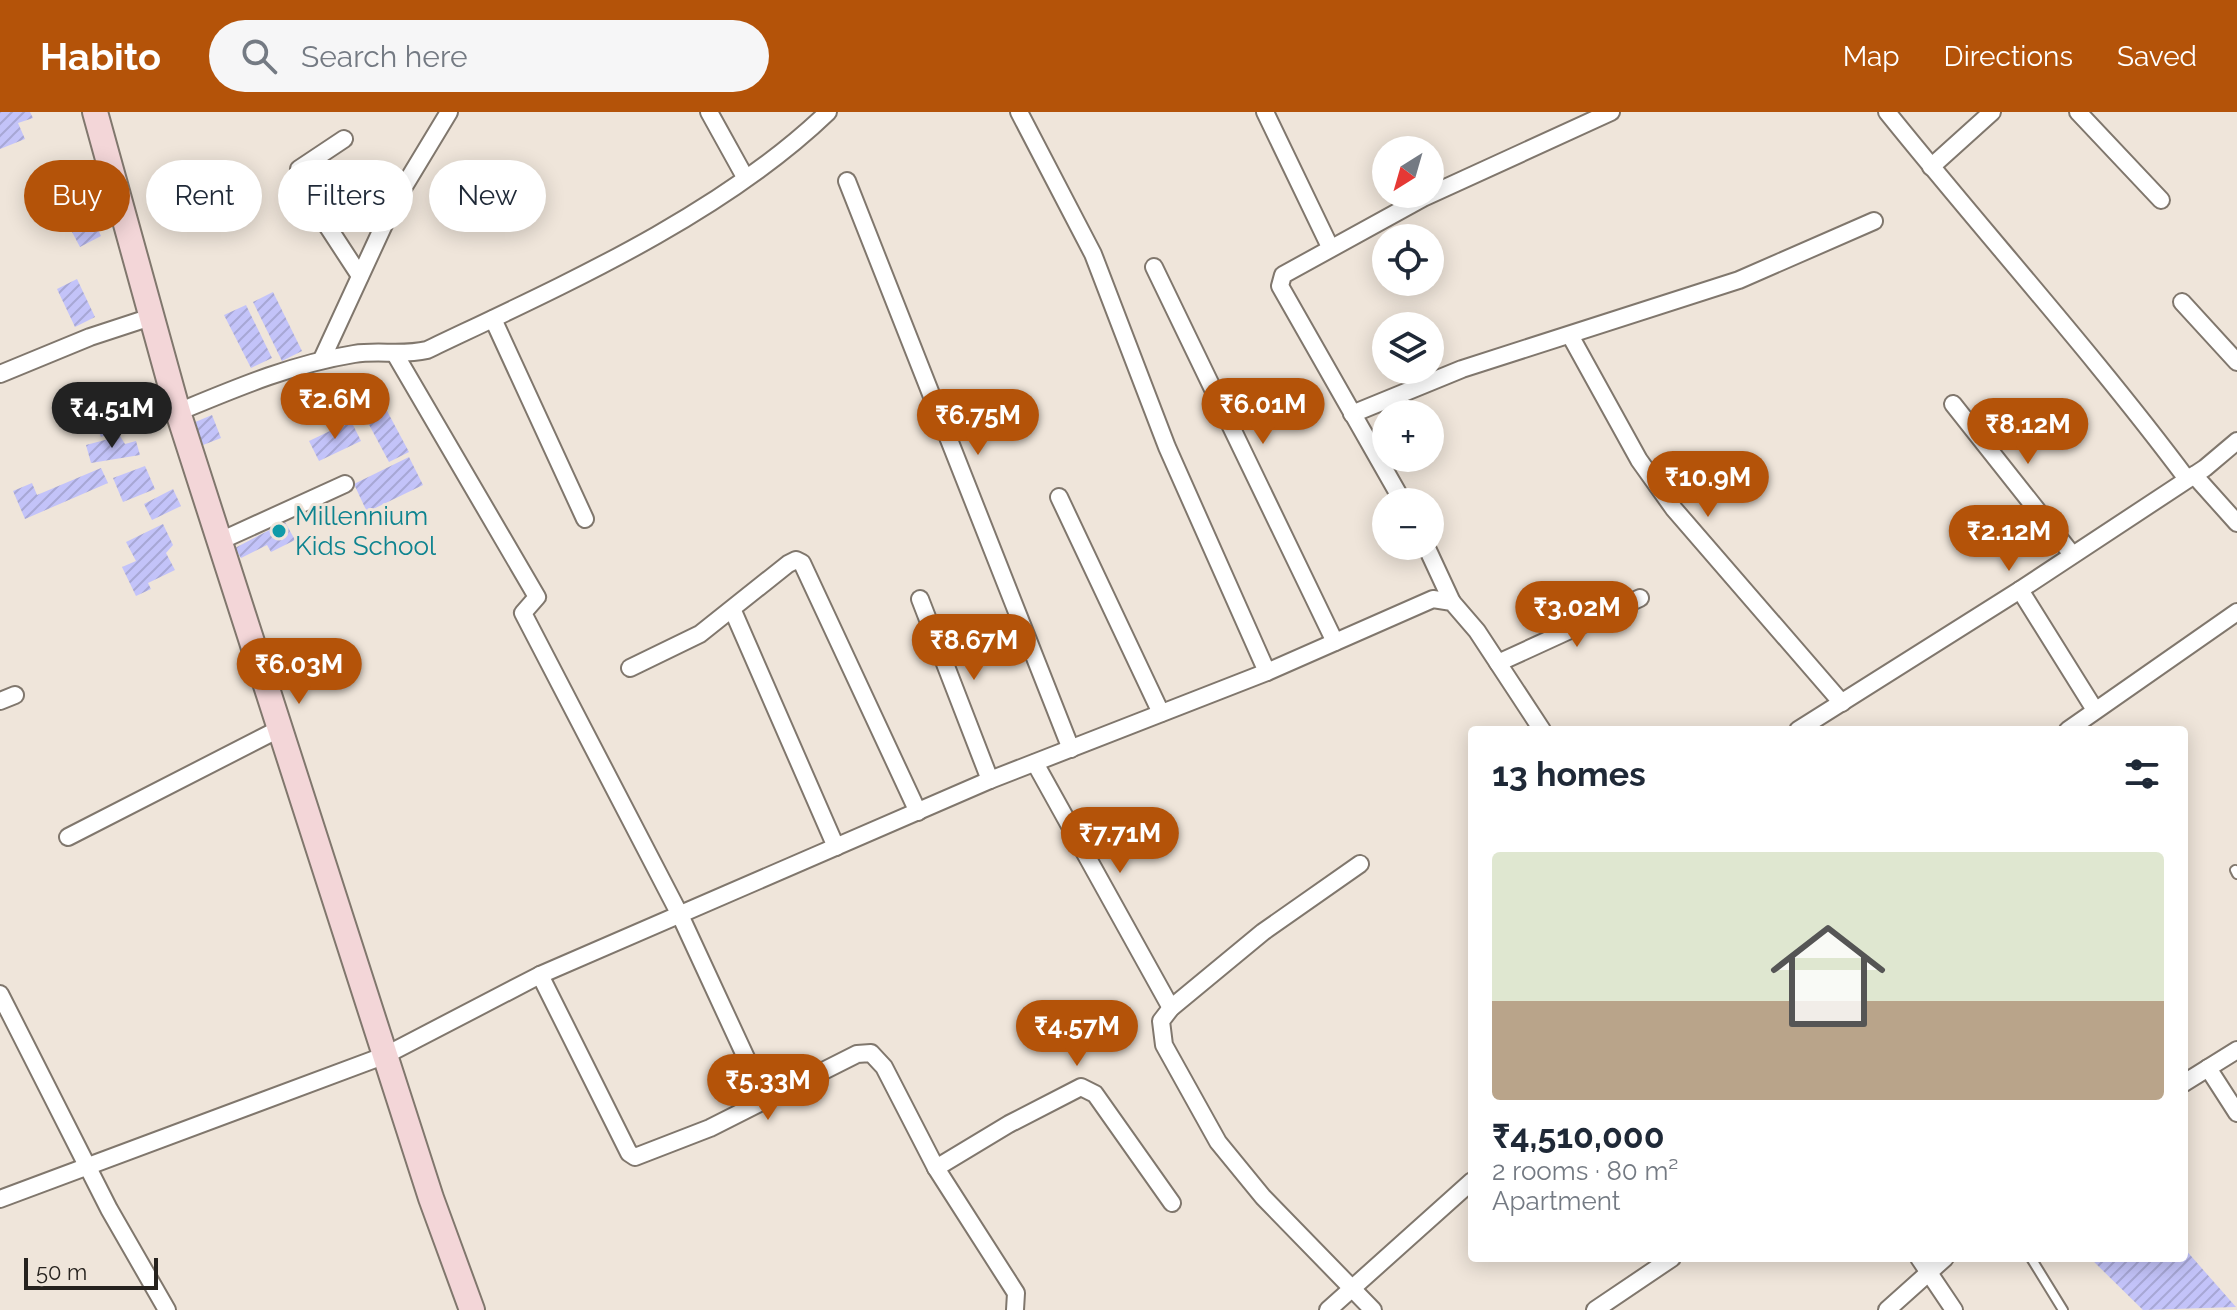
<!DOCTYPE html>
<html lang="en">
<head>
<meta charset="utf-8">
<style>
  body { margin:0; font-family:Raleway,sans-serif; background:#f6f6f7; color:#1f2937; height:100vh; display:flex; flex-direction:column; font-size:30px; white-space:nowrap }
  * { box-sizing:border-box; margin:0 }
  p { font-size:26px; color:#747a83 }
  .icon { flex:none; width:44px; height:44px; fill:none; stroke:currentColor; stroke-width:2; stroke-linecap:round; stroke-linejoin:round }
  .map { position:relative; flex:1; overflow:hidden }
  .drawer { position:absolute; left:1468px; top:614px; width:720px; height:536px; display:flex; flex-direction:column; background:#fff; border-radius:8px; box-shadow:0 4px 20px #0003 }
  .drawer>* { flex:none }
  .guide { position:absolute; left:24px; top:48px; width:760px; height:72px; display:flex; gap:16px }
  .needle { width:52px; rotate:217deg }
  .tools { position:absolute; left:1372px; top:24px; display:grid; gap:16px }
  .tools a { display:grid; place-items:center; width:72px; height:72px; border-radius:50%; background:#fff; box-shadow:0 4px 20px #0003; font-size:40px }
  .scale { position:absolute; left:24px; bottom:20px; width:134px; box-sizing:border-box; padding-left:8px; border:4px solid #26221e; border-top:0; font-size:22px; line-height:28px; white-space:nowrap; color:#26221e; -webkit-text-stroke:6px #efe5da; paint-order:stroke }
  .price { position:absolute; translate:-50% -68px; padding:0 18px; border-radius:28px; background:#b45309; color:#fff; font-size:26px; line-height:52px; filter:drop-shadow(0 2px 4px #0008) }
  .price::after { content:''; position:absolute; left:50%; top:48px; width:24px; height:18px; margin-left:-12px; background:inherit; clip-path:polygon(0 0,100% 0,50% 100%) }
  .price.selected { background:#222; color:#fff }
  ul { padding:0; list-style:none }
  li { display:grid; align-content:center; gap:16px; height:424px; padding:0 24px }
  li+li { border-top:2px solid #e0e1e3 }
  li span { display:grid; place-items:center; height:248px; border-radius:8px; color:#555 }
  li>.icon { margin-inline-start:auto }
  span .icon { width:144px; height:144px; fill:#fffc; stroke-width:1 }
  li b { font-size:34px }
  h2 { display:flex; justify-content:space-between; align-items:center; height:96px; padding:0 24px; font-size:34px }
  .pill { padding:0 28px; border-radius:36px; background:#fff; box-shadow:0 4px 20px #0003; font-size:28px; line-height:72px }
  .pill.selected { background:#b45309; color:#fff }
  header { display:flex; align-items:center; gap:48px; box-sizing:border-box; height:112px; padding:0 40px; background:#b45309; color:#fff }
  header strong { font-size:38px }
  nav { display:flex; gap:44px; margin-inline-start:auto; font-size:28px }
  .search { width:560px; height:72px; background:#f6f6f7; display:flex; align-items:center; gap:20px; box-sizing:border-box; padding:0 28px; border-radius:44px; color:#747a83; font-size:30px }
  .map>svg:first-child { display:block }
</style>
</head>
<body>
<header>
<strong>Habito</strong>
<div class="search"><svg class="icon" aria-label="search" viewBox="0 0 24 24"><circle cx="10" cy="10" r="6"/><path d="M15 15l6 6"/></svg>Search here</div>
<nav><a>Map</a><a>Directions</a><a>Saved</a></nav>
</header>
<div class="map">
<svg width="2237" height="1198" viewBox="0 0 2237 1198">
  <defs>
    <pattern id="building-hatch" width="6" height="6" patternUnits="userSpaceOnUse" patternTransform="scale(2)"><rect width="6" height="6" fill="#c3c3f9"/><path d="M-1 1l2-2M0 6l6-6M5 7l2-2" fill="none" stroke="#a7a7d5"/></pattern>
  </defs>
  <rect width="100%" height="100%" fill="#efe5da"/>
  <g fill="url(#building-hatch)">
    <polygon points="0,0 30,0 33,6 18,11 25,27 0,37"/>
    <polygon points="71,51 74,59 79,57 86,74 80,76 86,91 70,98 54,58"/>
    <polygon points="94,109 101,124 80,135 72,120"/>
    <polygon points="77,167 95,205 75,215 57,177"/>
    <polygon points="273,180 302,239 282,249 253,190"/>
    <polygon points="246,193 272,246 251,256 224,203"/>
    <polygon points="124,274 139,310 101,325 86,289"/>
    <polygon points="386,297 409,340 389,350 366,307"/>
    <polygon points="212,303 221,326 203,333 193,311"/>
    <polygon points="351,309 361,329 319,349 309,329"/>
    <polygon points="120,324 125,332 136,329 140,343 91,351 86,333"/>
    <polygon points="409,345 423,373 367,400 354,372"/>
    <polygon points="145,354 155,377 123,390 113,366"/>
    <polygon points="101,356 108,371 25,407 13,379 32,371 37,383"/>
    <polygon points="173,377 181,394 152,408 144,392"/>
    <polygon points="285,410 295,428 271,440 267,433 241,446 235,436"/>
    <polygon points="163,412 173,433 166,441 175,458 148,471 151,477 136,484 122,455 136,449 126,430"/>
    <polygon points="2184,1136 2236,1195 2143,1198 2090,1146 2184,1146"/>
  </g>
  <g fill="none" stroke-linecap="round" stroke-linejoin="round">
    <g stroke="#80776d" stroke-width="12">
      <g id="service">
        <polyline points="87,106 98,91 89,73 96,65 110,60"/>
        <polyline points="2235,758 2237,762"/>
        <polyline points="2031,1146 2063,1198"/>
      </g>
    </g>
    <g stroke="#80776d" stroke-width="20">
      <g id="minor">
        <polyline points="709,0 745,65"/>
        <polyline points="1019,0 1093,142 1167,335 1267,560"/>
        <polyline points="1265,0 1330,135"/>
        <path d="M1887 0C1986 123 2092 240 2187 367"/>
        <polyline points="2078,0 2161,88"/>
        <polyline points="344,27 299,57 298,69 360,164"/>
        <polyline points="1931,55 1992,0"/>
        <polyline points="847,69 1071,637"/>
        <polyline points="1154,155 1335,530"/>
        <polyline points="2182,190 2237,250"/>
        <polyline points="493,207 585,407"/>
        <polyline points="1571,225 1639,348 1674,397 1842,591"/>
        <polyline points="395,242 537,485 523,501 680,803 766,989"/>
        <polyline points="322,247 394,91 449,0"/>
        <polyline points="0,262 90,225 151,205"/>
        <polyline points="1953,292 2071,441"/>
        <path d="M178 300C236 276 292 252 354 242 379 238 402 244 427 238 561 174 720 104 828 0"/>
        <polyline points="1352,302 1462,257 1739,168 1874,109"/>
        <polyline points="2194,363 2237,411"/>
        <polyline points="1059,385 1161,601"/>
        <polyline points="1403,390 1280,174 1283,163 1423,86 1611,0"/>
        <polyline points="220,429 345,372"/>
        <polyline points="1426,434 1452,490"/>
        <polyline points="2020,478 2095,598"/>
        <polyline points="920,487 990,668"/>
        <polyline points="733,499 836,735"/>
        <polyline points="1498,551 1640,486"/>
        <polyline points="630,556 700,522 788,452 796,448 802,451 918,700"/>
        <polyline points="0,589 15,583"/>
        <polyline points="1798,618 2020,478 2205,356 2237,329"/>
        <polyline points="2068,618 2237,500"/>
        <polyline points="1035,651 1171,896"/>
        <polyline points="68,725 281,616"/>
        <polyline points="1360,752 1263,820 1171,896 1161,909 1164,933 1218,1030 1263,1085 1373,1198"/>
        <polyline points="540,863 629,1041 635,1045 710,1016 857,942 871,941 884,955 936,1056 1016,1181 1015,1198"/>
        <polyline points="0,882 109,1097 167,1198"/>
        <polyline points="2208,956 2237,1001"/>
        <polyline points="2184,971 2237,938"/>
        <polyline points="936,1056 1009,1012 1081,975 1095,982 1172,1091"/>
        <polyline points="0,1087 386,943 540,863 990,668 1267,560 1433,487 1452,490 1477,519 1542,618"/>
        <polyline points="1919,1146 1954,1198"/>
        <polyline points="1328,1198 1472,1069"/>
        <polyline points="1595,1198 1672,1146"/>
        <polyline points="1887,1198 1945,1146"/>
      </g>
    </g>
    <g stroke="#80776d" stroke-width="28">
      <polyline id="secondary" points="95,0 178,300 431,1086 472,1198"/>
    </g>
    <use href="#service" stroke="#fff" stroke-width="8"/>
    <use href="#minor" stroke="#fff" stroke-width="16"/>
    <use href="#secondary" stroke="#f3d6d8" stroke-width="24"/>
  </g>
  <circle fill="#0f9aa8" stroke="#efe5da" stroke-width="3" cx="279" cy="419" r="8"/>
  <g text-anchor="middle" stroke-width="6" stroke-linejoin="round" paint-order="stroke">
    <g font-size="26" fill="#0d838f" stroke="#efe5da" text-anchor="start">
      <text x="295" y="413">Millennium<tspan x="295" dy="30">Kids School</tspan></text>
    </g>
  </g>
</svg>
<div class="tools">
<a><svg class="needle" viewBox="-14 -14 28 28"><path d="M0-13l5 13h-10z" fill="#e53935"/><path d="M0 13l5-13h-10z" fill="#747a83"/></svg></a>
<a><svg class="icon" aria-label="locate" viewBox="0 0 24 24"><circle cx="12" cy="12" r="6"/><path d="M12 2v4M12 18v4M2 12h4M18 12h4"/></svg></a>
<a><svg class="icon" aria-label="layers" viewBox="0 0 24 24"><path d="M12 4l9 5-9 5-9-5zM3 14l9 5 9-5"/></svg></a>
<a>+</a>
<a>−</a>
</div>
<div class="scale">50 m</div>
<b class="price" style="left:335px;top:329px">₹2.6M</b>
<b class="price" style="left:1263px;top:334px">₹6.01M</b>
<b class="price selected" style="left:112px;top:338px">₹4.51M</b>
<b class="price" style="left:978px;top:345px">₹6.75M</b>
<b class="price" style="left:2028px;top:354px">₹8.12M</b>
<b class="price" style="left:1708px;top:407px">₹10.9M</b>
<b class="price" style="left:2009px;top:461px">₹2.12M</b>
<b class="price" style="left:1577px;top:537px">₹3.02M</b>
<b class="price" style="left:974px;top:570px">₹8.67M</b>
<b class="price" style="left:299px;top:594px">₹6.03M</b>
<b class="price" style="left:1120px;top:763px">₹7.71M</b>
<b class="price" style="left:1077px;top:956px">₹4.57M</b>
<b class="price" style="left:768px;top:1010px">₹5.33M</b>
<div class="guide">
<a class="pill selected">Buy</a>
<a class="pill">Rent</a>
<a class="pill">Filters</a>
<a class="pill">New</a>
</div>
<section class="drawer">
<h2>13 homes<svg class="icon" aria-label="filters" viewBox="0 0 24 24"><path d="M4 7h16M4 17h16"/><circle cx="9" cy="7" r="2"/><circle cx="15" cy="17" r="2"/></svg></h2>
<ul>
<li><span style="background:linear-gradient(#dfe7d0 60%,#b9a48a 0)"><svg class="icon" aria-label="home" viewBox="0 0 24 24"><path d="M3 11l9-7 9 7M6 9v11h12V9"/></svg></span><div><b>₹4,510,000</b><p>2 rooms · 80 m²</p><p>Apartment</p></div></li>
</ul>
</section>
</div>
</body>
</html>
